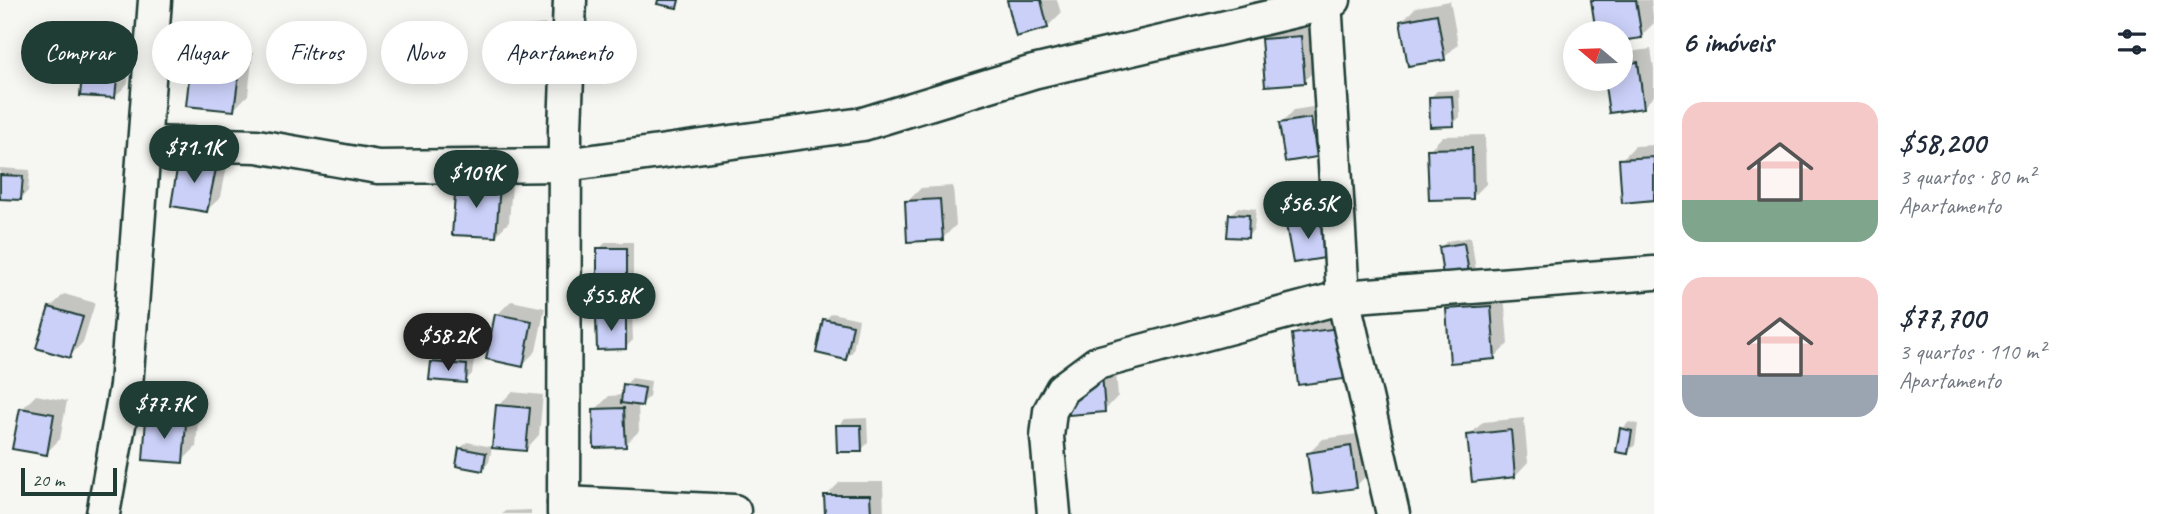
<!DOCTYPE html>
<html lang="pt">
<head>
<meta charset="utf-8">
<style>
  body { margin:0; font-family:Caveat,sans-serif; background:#f6f6f7; color:#1f2937; height:100vh; display:flex; flex-direction:column; font-size:26px; white-space:nowrap }
  * { box-sizing:border-box; margin:0 }
  p { font-size:23px; color:#747a83 }
  .icon { flex:none; width:38px; height:38px; fill:none; stroke:currentColor; stroke-width:2; stroke-linecap:round; stroke-linejoin:round }
  .map { position:relative; flex:1; overflow:hidden }
  .side { display:flex; flex-direction:column; background:#fff; width:525px }
  .side>* { flex:none }
  .hud { position:absolute; left:21px; top:21px; width:665px; height:63px; display:flex; gap:14px }
  .needle { width:46px; rotate:289deg }
  .buttons { position:absolute; left:1563px; top:21px; display:grid; gap:14px }
  .buttons a { display:grid; place-items:center; width:70px; height:70px; border-radius:50%; background:#fff; box-shadow:0 4px 18px #0003; font-size:35px }
  .scale { position:absolute; left:21px; bottom:18px; width:96px; box-sizing:border-box; padding-left:7px; border:4px solid #1f3d34; border-top:0; font-size:19px; line-height:24px; white-space:nowrap; color:#1f3d34; -webkit-text-stroke:5px #f6f6f2; paint-order:stroke }
  .price { position:absolute; translate:-50% -60px; padding:0 16px; border-radius:24px; background:#1f3d34; color:#fff; font-size:23px; line-height:46px; filter:drop-shadow(0 2px 4px #0008) }
  .price::after { content:''; position:absolute; left:50%; top:42px; width:21px; height:16px; margin-left:-10px; background:inherit; clip-path:polygon(0 0,100% 0,50% 100%) }
  .price.selected { background:#222; color:#fff }
  ul { padding:0; list-style:none }
  li { display:flex; align-items:center; gap:21px; height:175px; padding:0 28px }
  li span { display:grid; place-items:center; flex:none; width:196px; height:140px; border-radius:21px; color:#555 }
  li>.icon { margin-inline-start:auto }
  span .icon { width:84px; height:84px; fill:#fffc; stroke-width:1 }
  li b { font-size:30px }
  h2 { display:flex; justify-content:space-between; align-items:center; height:84px; padding:0 28px; font-size:30px }
  .tag { padding:0 24px; border-radius:32px; background:#fff; box-shadow:0 4px 18px #0003; font-size:24px; line-height:63px }
  .tag.selected { background:#1f3d34; color:#fff }
  main { display:flex; flex:1; min-height:0 }
  .map>svg:first-child { display:block }
</style>
</head>
<body>
<main>
<div class="map">
<svg width="1654" height="514" viewBox="0 0 1654 514">
  <rect width="100%" height="100%" fill="#f6f6f2"/>
  <filter id="ink" filterUnits="userSpaceOnUse"><feTurbulence type="fractalNoise" baseFrequency=".0143" numOctaves="2"/><feDisplacementMap in="SourceGraphic" scale="14" xChannelSelector="R" yChannelSelector="G"/><feConvolveMatrix kernelMatrix="1 2 1 2 8 2 1 2 1" color-interpolation-filters="sRGB"/></filter>
  <g filter="url(#ink)">
    <g fill="#0003">
      <polygon points="1009,0 1057,0 1061,13 1047,27"/>
      <polygon points="1592,0 1651,0 1654,23 1641,36 1598,33"/>
      <polygon points="1450,1 1458,44 1444,58 1402,21 1416,7"/>
      <polygon points="316,20 338,23 335,39 328,46 309,27"/>
      <polygon points="1315,23 1318,67 1304,81 1263,40 1277,26"/>
      <polygon points="546,24 548,56 534,70 499,40 513,27"/>
      <polygon points="99,43 132,46 128,83 115,97 85,57"/>
      <polygon points="206,48 253,53 248,95 234,109 193,62"/>
      <polygon points="1651,49 1654,69 1654,96 1644,106 1611,111 1606,79 1620,79 1620,53"/>
      <polygon points="1459,90 1460,117 1453,124 1430,98 1437,91"/>
      <polygon points="1324,105 1330,141 1316,155 1281,124 1294,110"/>
      <polygon points="1485,135 1486,184 1472,198 1429,150 1443,136"/>
      <polygon points="195,144 230,150 221,197 207,210 173,204"/>
      <polygon points="1654,145 1654,198 1621,160 1635,146"/>
      <polygon points="0,168 30,170 28,191 21,198 0,197"/>
      <polygon points="471,169 513,172 509,222 495,236 458,183"/>
      <polygon points="953,186 956,225 942,239 907,202 921,188"/>
      <polygon points="1337,206 1344,241 1288,226 1302,212"/>
      <polygon points="1238,207 1256,209 1254,229 1247,237 1231,214"/>
      <polygon points="1471,237 1476,270 1469,277 1440,248 1447,241"/>
      <polygon points="606,242 633,242 633,275 626,282 599,249"/>
      <polygon points="1504,293 1508,344 1494,358 1448,310 1462,296"/>
      <polygon points="64,294 95,303 83,342 70,356 50,308"/>
      <polygon points="511,301 545,308 536,351 522,365 497,315"/>
      <polygon points="605,311 632,311 633,340 626,347 598,318"/>
      <polygon points="832,313 859,319 853,351 846,358 825,320"/>
      <polygon points="1352,315 1357,364 1343,378 1294,334 1308,320"/>
      <polygon points="439,356 474,359 472,374 465,381 432,363"/>
      <polygon points="1115,360 1118,396 1105,410 1080,364"/>
      <polygon points="632,378 651,381 649,397 642,404 638,403 639,431 625,445 595,410 609,396 624,395 625,385"/>
      <polygon points="512,392 543,395 539,435 526,449 498,406"/>
      <polygon points="36,395 67,401 60,439 46,453 22,409"/>
      <polygon points="162,406 199,409 196,447 182,461 148,420"/>
      <polygon points="867,418 868,443 861,450 838,426 845,419"/>
      <polygon points="1524,418 1528,462 1515,476 1469,436 1483,422"/>
      <polygon points="1629,422 1638,424 1635,445 1628,452 1622,429"/>
      <polygon points="1364,433 1370,472 1356,486 1309,453 1323,439"/>
      <polygon points="467,442 492,447 489,462 482,469 460,449"/>
      <polygon points="840,482 883,482 884,514 826,514 826,496"/>
      <polygon points="531,510 531,514 502,514 505,511"/>
    </g>
    <g fill="#cad0f8" stroke="#1f3d34" stroke-width="2">
      <polygon points="658,0 679,0 677,8 657,4"/>
      <polygon points="1007,0 1041,0 1048,28 1016,37"/>
      <polygon points="1591,0 1636,0 1642,38 1620,41 1620,33 1596,33"/>
      <polygon points="1437,14 1445,60 1408,66 1400,21"/>
      <polygon points="307,26 332,30 329,48 304,44"/>
      <polygon points="1301,36 1305,83 1265,86 1261,39"/>
      <polygon points="532,37 535,72 500,75 498,40"/>
      <polygon points="84,56 119,59 115,98 80,96"/>
      <polygon points="191,61 240,66 234,111 186,106"/>
      <polygon points="1638,62 1644,108 1609,113 1604,79 1620,79 1620,64"/>
      <polygon points="1452,96 1454,126 1430,127 1429,97"/>
      <polygon points="1311,118 1317,157 1285,162 1279,123"/>
      <polygon points="1472,148 1473,199 1429,200 1427,149"/>
      <polygon points="179,157 217,164 207,212 171,206"/>
      <polygon points="1654,157 1654,200 1622,203 1619,159"/>
      <polygon points="0,175 23,176 21,200 0,199"/>
      <polygon points="456,182 500,185 496,237 452,235"/>
      <polygon points="940,199 943,240 907,242 905,201"/>
      <polygon points="1229,214 1249,215 1248,238 1227,237"/>
      <polygon points="1324,219 1331,257 1293,263 1286,225"/>
      <polygon points="1464,243 1470,279 1444,283 1439,247"/>
      <rect x="597" y="248" width="30" height="36"/>
      <polygon points="1491,306 1495,359 1450,363 1446,309"/>
      <polygon points="49,307 83,317 70,358 36,348"/>
      <polygon points="495,314 532,321 523,367 486,359"/>
      <polygon points="626,317 626,349 597,350 596,318"/>
      <polygon points="823,319 853,325 846,360 816,353"/>
      <polygon points="1339,328 1344,379 1298,385 1292,334"/>
      <polygon points="431,362 467,365 466,383 429,380"/>
      <polygon points="1102,373 1105,412 1069,415 1065,377"/>
      <polygon points="623,384 645,388 642,406 621,403"/>
      <polygon points="496,405 530,408 526,451 492,448"/>
      <polygon points="20,408 54,414 47,455 12,449"/>
      <polygon points="624,408 626,447 594,448 593,409"/>
      <polygon points="146,419 186,423 183,463 143,460"/>
      <polygon points="836,425 861,425 862,452 837,452"/>
      <polygon points="1620,428 1632,431 1628,454 1616,452"/>
      <polygon points="1511,430 1515,477 1472,482 1467,435"/>
      <polygon points="1351,446 1357,488 1313,494 1307,453"/>
      <polygon points="459,448 486,453 483,471 456,466"/>
      <polygon points="824,495 870,495 871,514 825,514"/>
    </g>
    <g fill="none" stroke-linecap="round" stroke-linejoin="round">
      <g stroke="#1f3d34" stroke-width="37">
        <g id="street">
          <polyline points="1325,0 1343,297 1393,514"/>
          <polyline points="145,143 257,146 378,167 565,165 863,124 1033,72 1325,4 1334,0"/>
          <polyline points="564,503 734,511"/>
          <polyline points="103,514 126,386 155,0"/>
          <polyline points="564,514 565,128 570,0"/>
          <polyline points="1054,514 1047,437 1050,411 1062,389 1097,363 1343,297 1654,273"/>
        </g>
      </g>
      <use href="#street" stroke="#f6f6f2" stroke-width="32"/>
    </g>
  </g>
</svg>
<div class="buttons">
<a><svg class="needle" viewBox="-14 -14 28 28"><path d="M0-13l5 13h-10z" fill="#e53935"/><path d="M0 13l5-13h-10z" fill="#747a83"/></svg></a>
</div>
<div class="scale">20 m</div>
<b class="price" style="left:194px;top:185px">$71.1K</b>
<b class="price" style="left:476px;top:210px">$109K</b>
<b class="price" style="left:1308px;top:241px">$56.5K</b>
<b class="price" style="left:611px;top:333px">$55.8K</b>
<b class="price selected" style="left:448px;top:373px">$58.2K</b>
<b class="price" style="left:164px;top:441px">$77.7K</b>
<div class="hud">
<a class="tag selected">Comprar</a>
<a class="tag">Alugar</a>
<a class="tag">Filtros</a>
<a class="tag">Novo</a>
<a class="tag">Apartamento</a>
</div>
</div>
<section class="side">
<h2>6 imóveis<svg class="icon" aria-label="filters" viewBox="0 0 24 24"><path d="M4 7h16M4 17h16"/><circle cx="9" cy="7" r="2"/><circle cx="15" cy="17" r="2"/></svg></h2>
<ul>
<li><span style="background:linear-gradient(#f6c9c9 70%,#7fa58c 0)"><svg class="icon" aria-label="home" viewBox="0 0 24 24"><path d="M3 11l9-7 9 7M6 9v11h12V9"/></svg></span><div><b>$58,200</b><p>3 quartos · 80 m²</p><p>Apartamento</p></div></li>
<li><span style="background:linear-gradient(#f6c9c9 70%,#9aa5b1 0)"><svg class="icon" aria-label="home" viewBox="0 0 24 24"><path d="M3 11l9-7 9 7M6 9v11h12V9"/></svg></span><div><b>$77,700</b><p>3 quartos · 110 m²</p><p>Apartamento</p></div></li>
</ul>
</section>
</main>
</body>
</html>
